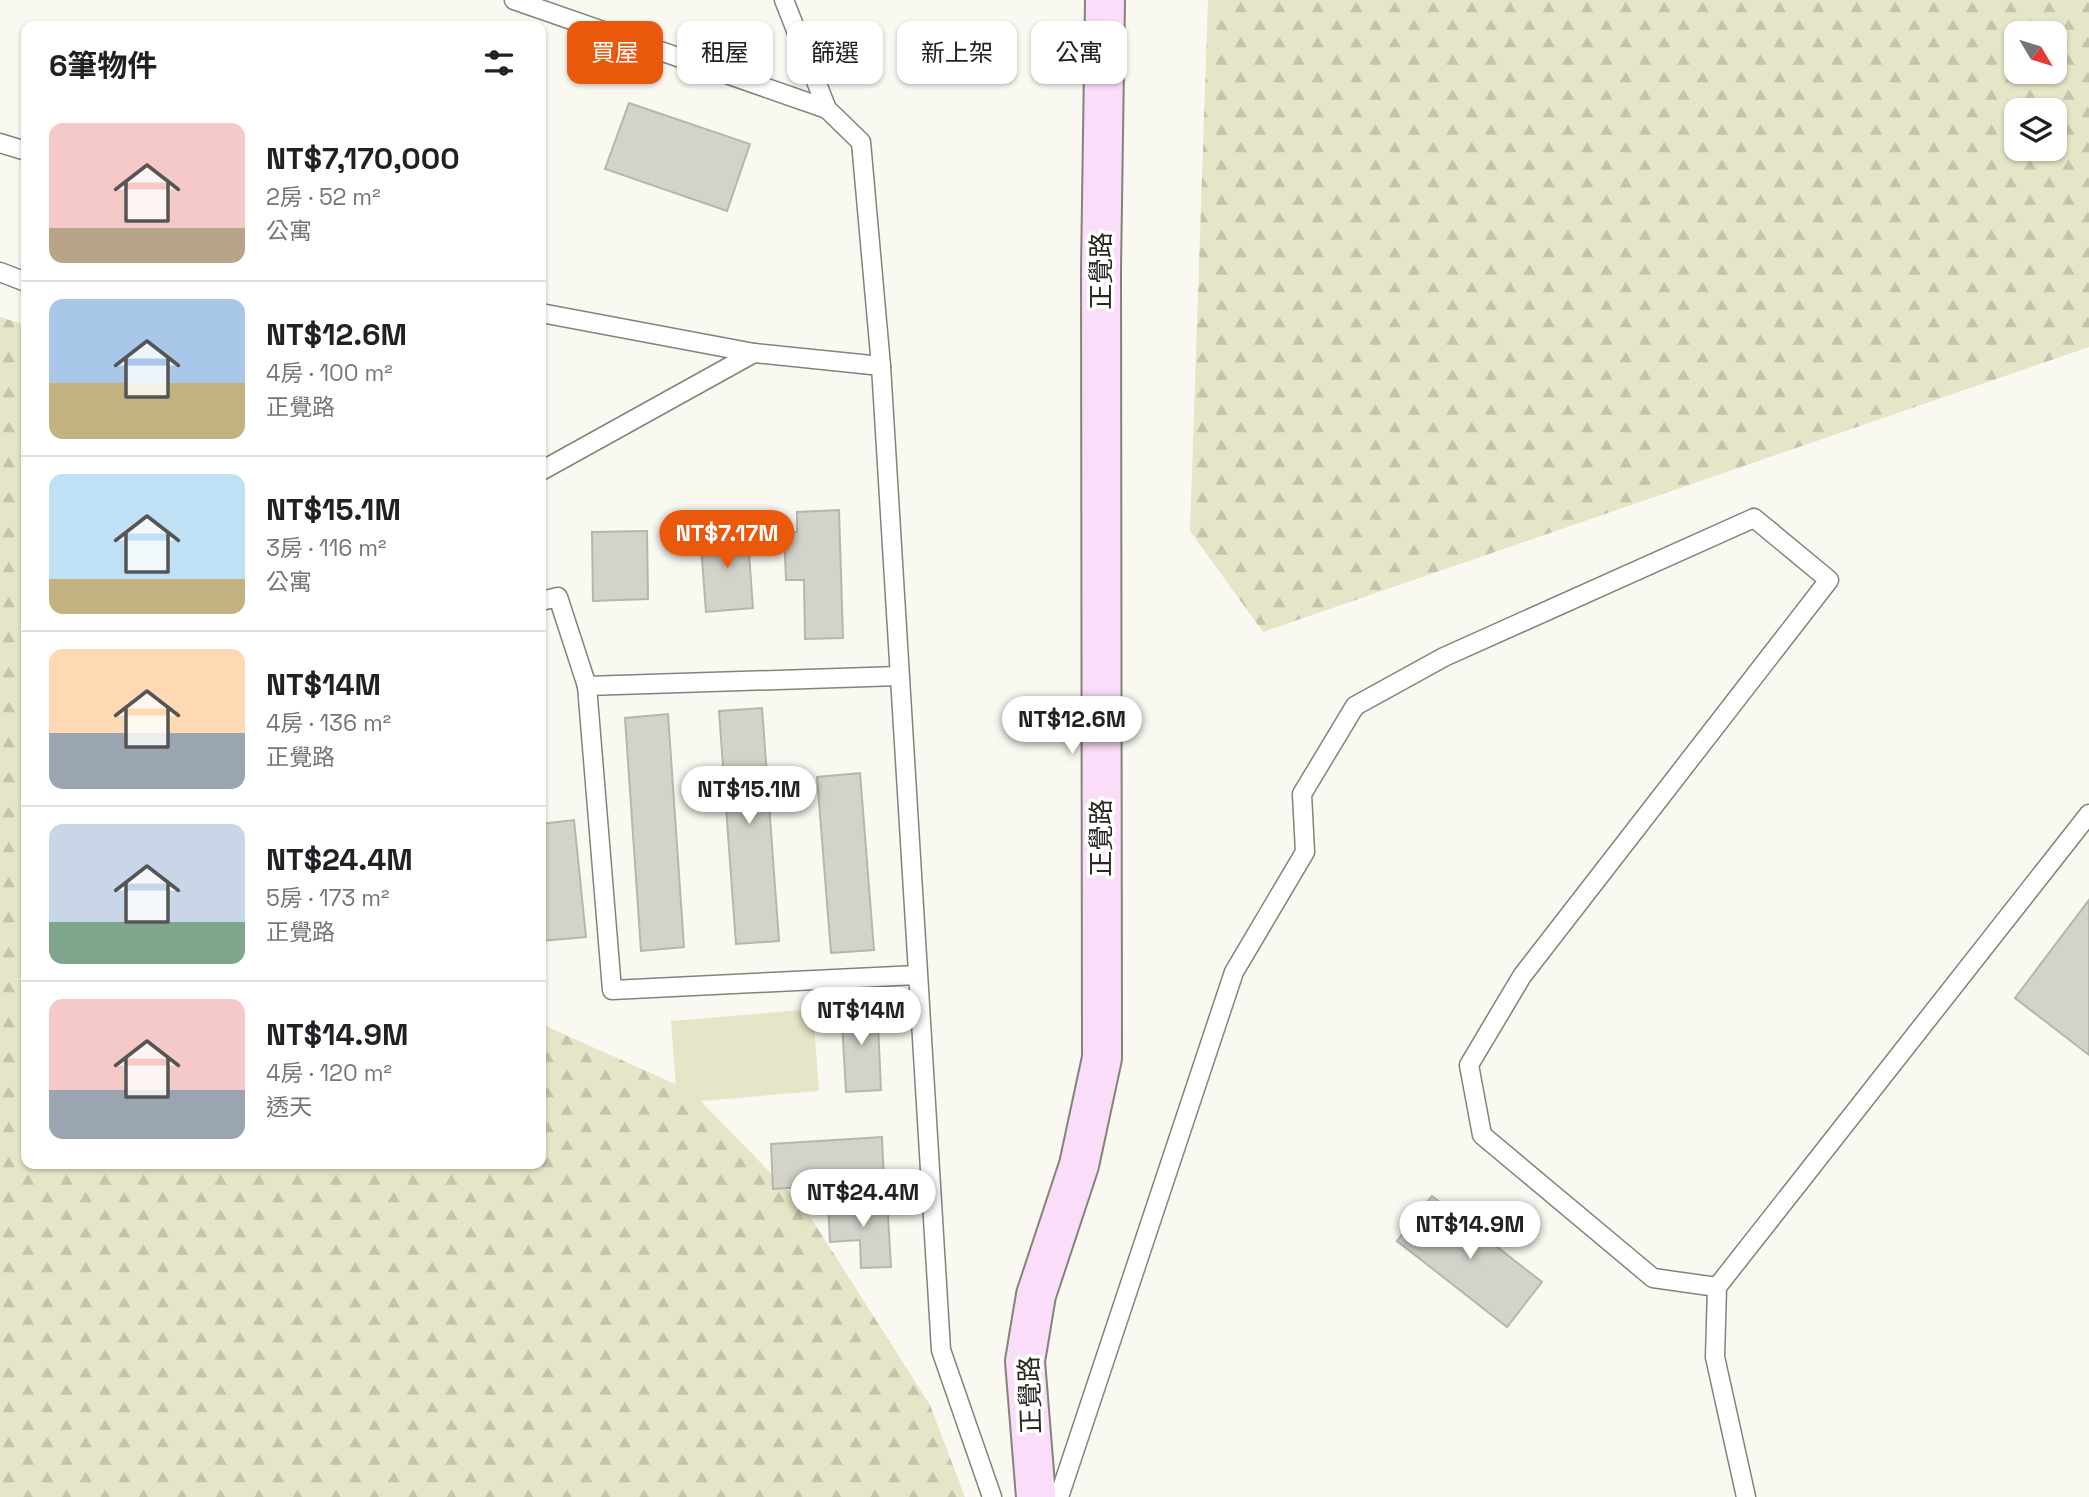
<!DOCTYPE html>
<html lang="zh-TW">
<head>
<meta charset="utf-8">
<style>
  body { margin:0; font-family:"Space Grotesk","Noto Sans TC",sans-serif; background:#f6f6f6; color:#202124; height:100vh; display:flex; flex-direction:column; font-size:26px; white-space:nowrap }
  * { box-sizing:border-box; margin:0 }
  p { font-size:23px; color:#757577 }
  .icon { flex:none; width:38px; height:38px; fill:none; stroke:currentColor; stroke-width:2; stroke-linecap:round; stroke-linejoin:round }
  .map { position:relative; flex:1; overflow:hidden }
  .drawer { position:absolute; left:21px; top:21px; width:525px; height:1148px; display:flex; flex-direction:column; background:#fff; border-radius:14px; box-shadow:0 2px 5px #0004 }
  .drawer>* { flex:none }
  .hud { position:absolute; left:567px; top:21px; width:665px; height:63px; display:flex; gap:14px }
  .needle { width:46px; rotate:128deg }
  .controls { position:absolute; left:2004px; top:21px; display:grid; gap:14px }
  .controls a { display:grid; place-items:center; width:63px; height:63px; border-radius:14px; background:#fff; box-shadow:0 2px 5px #0004; font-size:35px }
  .price { position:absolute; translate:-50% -60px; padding:0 16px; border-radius:24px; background:#fff; color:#222; font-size:23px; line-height:46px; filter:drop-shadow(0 2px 4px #0008) }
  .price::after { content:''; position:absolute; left:50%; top:42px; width:21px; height:16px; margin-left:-10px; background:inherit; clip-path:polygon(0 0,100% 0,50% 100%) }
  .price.selected { background:#ea580c; color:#fff }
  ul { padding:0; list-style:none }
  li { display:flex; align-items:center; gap:21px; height:175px; padding:0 28px }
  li+li { border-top:2px solid #e0e0e0 }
  li span { display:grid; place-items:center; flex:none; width:196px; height:140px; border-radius:14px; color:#555 }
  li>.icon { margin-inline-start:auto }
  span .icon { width:84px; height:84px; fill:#fffc; stroke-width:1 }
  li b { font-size:30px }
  h2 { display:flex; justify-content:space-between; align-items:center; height:84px; padding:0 28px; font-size:30px }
  .pill { padding:0 24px; border-radius:14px; background:#fff; box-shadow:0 2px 5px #0004; font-size:24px; line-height:63px }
  .pill.selected { background:#ea580c; color:#fff }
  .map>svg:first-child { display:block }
</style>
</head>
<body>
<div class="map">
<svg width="2089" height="1497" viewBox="0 0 2089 1497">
  <defs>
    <pattern id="forest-firs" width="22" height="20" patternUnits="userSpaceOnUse" patternTransform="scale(1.75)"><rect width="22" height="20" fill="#e6e5c7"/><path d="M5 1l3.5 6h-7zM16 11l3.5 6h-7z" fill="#c5c4ab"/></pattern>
  </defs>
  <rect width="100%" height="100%" fill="#f9f9f1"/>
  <polygon fill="#e6e5c7" points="813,1009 819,1091 677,1103 671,1021"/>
  <g fill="url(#forest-firs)" fill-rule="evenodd">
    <path d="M1208 0H2089V347L1263 632 1190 531ZM2016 33H2054V72H2016ZM2016 110H2054V149H2016Z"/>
    <polygon points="0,317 26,325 26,1164 541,1164 541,1024 691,1091 804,1207 930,1405 965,1497 0,1497"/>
  </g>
  <g fill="#d3d3ca" stroke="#b6b6ae" stroke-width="2">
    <polygon points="629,103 750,144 727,211 605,169"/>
    <polygon points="839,510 843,638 805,639 804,580 786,580 784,532 797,532 797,512"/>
    <polygon points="747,527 753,608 706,612 700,532"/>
    <polygon points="647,531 648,599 593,601 592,532"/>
    <polygon points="762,708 779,941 736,944 719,711"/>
    <polygon points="668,714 684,947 641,951 625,718"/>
    <polygon points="860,773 874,950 831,953 817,777"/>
    <polygon points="574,820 586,937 541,941 541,824"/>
    <polygon points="2089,900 2089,1055 2015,998"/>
    <polygon points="877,1003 881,1090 846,1092 841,1005"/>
    <polygon points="882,1137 884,1182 773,1189 771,1144"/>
    <polygon points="1432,1196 1542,1282 1507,1327 1397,1241"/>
    <polygon points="887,1198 891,1267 861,1268 860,1240 830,1242 828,1201"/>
  </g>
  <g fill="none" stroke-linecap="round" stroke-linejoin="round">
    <g stroke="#83837b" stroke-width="21">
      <g id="lane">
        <polyline points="514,0 827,109"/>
        <polyline points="784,0 827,109 861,142 881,366 941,1350 992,1497"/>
        <polyline points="0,143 26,151"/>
        <polyline points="0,272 26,282"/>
        <polyline points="541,313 754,353 881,366"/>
        <polyline points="541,471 754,353"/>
        <polyline points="541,601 558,597 587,686"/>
        <polyline points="899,676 587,686 612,990 917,975"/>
        <polyline points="1059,1497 1234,972 1305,852 1302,794 1355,706 1444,657 1754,518 1829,580 1522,976 1469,1065 1482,1135 1653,1278 1717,1287"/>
        <polyline points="1746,1497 1715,1357 1717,1287 2089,814"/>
      </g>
    </g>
    <g stroke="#83837b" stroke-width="42">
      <polyline id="secondary" points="1036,1497 1025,1361 1036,1295 1079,1165 1102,1058 1101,270 1105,0"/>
    </g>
    <use href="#lane" stroke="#fff" stroke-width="18"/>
    <use href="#secondary" stroke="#fadef9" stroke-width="38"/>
  </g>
  <g text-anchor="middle" stroke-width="7" stroke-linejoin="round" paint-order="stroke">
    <g font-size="26" fill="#272724" stroke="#fffffe">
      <text transform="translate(1101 271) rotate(-90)" y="9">正覺路</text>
      <text transform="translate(1101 838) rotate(-90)" y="9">正覺路</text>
      <text transform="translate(1030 1395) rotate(-92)" y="9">正覺路</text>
    </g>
  </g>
</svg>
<div class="controls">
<a><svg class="needle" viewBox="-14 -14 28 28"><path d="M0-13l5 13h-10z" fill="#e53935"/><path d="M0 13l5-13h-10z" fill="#757577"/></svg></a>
<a><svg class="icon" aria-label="layers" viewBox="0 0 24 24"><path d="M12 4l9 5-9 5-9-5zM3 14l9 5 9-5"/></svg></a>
</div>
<b class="price selected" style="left:727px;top:570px">NT$7.17M</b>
<b class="price" style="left:1072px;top:756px">NT$12.6M</b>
<b class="price" style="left:749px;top:826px">NT$15.1M</b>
<b class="price" style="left:861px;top:1047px">NT$14M</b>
<b class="price" style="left:863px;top:1229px">NT$24.4M</b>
<b class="price" style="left:1470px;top:1261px">NT$14.9M</b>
<div class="hud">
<a class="pill selected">買屋</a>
<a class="pill">租屋</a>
<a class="pill">篩選</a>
<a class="pill">新上架</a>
<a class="pill">公寓</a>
</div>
<section class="drawer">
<h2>6筆物件<svg class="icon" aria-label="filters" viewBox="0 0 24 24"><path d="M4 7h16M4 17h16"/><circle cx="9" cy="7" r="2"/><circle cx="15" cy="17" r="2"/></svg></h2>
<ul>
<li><span style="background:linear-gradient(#f6c9c9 75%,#b9a48a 0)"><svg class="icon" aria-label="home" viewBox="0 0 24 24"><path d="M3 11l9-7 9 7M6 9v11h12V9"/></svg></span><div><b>NT$7,170,000</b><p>2房 · 52 m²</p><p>公寓</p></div></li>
<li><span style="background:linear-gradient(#a9c7e8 60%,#c2b280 0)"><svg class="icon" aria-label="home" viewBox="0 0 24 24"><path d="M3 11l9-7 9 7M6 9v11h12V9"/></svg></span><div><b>NT$12.6M</b><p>4房 · 100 m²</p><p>正覺路</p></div></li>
<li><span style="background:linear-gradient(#bfe0f5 75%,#c2b280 0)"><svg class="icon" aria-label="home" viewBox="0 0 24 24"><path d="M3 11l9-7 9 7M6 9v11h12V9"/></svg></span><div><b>NT$15.1M</b><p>3房 · 116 m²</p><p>公寓</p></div></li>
<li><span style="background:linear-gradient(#ffd9b3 60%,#9aa5b1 0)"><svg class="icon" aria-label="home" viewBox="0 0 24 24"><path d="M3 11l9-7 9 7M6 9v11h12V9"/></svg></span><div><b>NT$14M</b><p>4房 · 136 m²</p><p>正覺路</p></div></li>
<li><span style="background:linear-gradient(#c9d6e8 70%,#7fa58c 0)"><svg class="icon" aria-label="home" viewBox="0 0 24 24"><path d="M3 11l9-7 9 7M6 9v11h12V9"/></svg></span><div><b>NT$24.4M</b><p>5房 · 173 m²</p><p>正覺路</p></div></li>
<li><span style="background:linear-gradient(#f6c9c9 65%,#9aa5b1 0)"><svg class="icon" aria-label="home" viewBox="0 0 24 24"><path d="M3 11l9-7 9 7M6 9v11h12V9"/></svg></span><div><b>NT$14.9M</b><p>4房 · 120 m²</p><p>透天</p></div></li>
</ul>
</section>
</div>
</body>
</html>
